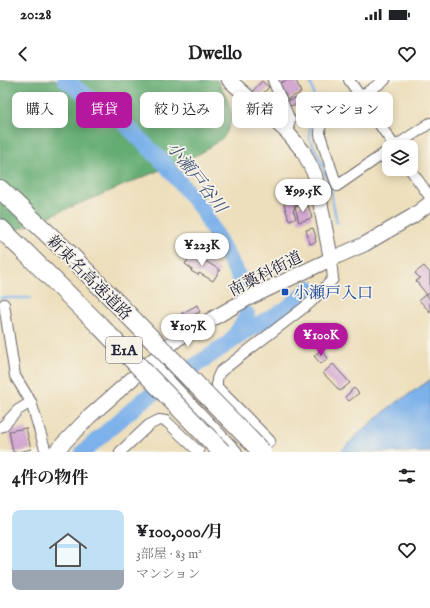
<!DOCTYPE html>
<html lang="ja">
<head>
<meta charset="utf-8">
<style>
  body { margin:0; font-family:"IM FELL English","Noto Serif JP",serif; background:#f6f6f6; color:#202124; height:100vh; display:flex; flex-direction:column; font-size:15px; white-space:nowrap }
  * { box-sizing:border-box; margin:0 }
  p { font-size:13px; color:#757577 }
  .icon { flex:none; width:22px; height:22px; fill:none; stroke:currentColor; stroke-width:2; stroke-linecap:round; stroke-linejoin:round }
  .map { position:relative; height:372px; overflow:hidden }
  .details { display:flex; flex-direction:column; background:#fff; flex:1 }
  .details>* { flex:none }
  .top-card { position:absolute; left:12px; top:12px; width:406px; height:36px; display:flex; gap:8px }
  .buttons { position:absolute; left:382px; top:60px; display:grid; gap:8px }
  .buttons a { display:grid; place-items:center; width:36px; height:36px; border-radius:8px; background:#fff; box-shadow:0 2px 10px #0003; font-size:20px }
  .price { position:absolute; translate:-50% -34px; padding:0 9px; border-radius:14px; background:#fff; color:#222; font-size:13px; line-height:26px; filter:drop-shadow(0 1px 2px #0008) }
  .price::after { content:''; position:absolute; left:50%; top:24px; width:12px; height:9px; margin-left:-6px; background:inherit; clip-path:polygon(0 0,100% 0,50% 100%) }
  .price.on { background:#b5179e; color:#fff }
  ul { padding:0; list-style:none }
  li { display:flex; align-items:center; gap:12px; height:100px; padding:0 12px }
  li+li { border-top:1px solid #e0e0e0 }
  li span { display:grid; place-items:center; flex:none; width:112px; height:80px; border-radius:8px; color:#555 }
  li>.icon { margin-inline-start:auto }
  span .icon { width:48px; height:48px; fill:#fffc; stroke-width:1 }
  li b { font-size:17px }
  h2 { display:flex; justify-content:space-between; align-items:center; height:48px; padding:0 12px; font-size:17px }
  .tag { padding:0 14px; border-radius:8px; background:#fff; box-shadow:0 2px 10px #0003; font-size:14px; line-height:36px }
  .tag.on { background:#b5179e; color:#fff }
  .status { display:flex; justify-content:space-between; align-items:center; height:28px; padding:0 20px; background:#fff; direction:ltr }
  .status svg { height:11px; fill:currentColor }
  header { display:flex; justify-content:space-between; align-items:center; height:52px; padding:0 12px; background:#fff; font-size:18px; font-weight:700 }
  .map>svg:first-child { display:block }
</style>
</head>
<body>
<div class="status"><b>20:28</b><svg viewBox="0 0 49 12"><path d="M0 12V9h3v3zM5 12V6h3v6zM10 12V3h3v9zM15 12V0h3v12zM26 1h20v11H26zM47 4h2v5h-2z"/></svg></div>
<header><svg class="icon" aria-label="back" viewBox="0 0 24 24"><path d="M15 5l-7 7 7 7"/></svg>Dwello<svg class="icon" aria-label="heart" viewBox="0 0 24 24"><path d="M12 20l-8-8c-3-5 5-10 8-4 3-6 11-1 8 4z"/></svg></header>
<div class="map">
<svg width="430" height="372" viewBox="0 0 430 372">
  <rect width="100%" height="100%" fill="#f7f3e8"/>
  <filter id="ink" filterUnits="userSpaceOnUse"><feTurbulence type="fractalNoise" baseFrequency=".025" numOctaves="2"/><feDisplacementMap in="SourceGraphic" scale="8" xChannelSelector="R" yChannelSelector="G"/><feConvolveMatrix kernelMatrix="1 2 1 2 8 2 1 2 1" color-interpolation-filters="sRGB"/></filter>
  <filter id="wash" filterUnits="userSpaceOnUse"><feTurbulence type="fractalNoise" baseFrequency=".012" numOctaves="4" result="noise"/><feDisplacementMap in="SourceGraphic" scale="16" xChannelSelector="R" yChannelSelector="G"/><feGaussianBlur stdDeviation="0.9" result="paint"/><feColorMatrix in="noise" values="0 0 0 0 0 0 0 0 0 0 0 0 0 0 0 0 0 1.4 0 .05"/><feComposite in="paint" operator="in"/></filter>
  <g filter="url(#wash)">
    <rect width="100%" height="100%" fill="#eddfbc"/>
    <polygon fill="#64ac72" stroke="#436756" points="0,0 217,0 227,18 233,38 224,57 201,73 19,149 0,152"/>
    <polygon fill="#7cb1ea" stroke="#4f6a92" points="430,300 430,372 340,372 358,354 390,327"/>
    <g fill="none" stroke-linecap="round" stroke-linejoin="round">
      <g stroke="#7cb1ea" stroke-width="2.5">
        <polyline points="310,0 313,11 314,22 309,56 311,62 318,74 329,103 337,143"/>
        <polyline points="0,218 30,218"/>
      </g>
      <g stroke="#7cb1ea" stroke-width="16">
        <polyline points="65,0 121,40 164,83 203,131 212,148 243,204"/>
        <polyline points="232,259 243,243 247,234"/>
        <polyline points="83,372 142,321 250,249 286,229 310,208"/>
      </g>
    </g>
    <g id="blocks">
      <g fill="#d3a9d2">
        <polygon points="287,0 296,0 301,13 287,19 280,3"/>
        <polygon points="262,1 269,7 258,19 251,13"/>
        <polygon points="272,16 276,24 270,27 266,19"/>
        <polygon points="301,17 303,24 288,26 287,20 292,20 292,19"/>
        <polygon points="296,120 297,125 294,126 295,129 293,130 296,138 289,140 284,124"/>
        <polygon points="305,124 305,126 308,125 312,138 299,142 295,127"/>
        <polygon points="313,148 316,157 315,157 316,162 310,164 306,150"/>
        <polygon points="192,173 220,190 213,201 199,193 198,195 191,191 192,189 185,184"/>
        <polygon points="424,186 430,193 430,212 427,215 416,201 420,198 415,193"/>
        <polygon points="426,214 430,219 430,232 419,220"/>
        <polygon points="197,225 200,232 184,240 181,234"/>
        <polygon points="321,270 328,278 321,284 314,276"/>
        <polygon points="333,284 350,303 340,311 323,293"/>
        <polygon points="354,308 359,313 349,321 345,317"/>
        <polygon points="26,348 31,369 18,372 13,372 9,351"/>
      </g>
    </g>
  </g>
  <g filter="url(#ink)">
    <use href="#blocks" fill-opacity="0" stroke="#696468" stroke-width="1"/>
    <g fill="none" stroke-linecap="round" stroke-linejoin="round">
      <g stroke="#696468" stroke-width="12">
        <g id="minor">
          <polyline points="273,0 274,3 290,40 287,52"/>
          <polyline points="349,0 395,67"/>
          <polyline points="321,25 320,55 337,106 389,70"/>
          <polyline points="320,44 385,0"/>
          <polyline points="394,67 430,43"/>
          <polyline points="410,89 430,117"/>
          <polyline points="4,224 15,296 31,322 46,372"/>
          <polyline points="0,347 3,346 18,330 31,322"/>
          <polyline points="120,372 149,345 159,340 166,341 199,372"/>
          <polyline points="258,372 270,361 217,307 217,299 220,292 310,223 333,199 331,179"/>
        </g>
      </g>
      <g stroke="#696468" stroke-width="14">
        <polyline id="tertiary" points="151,282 236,372"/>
      </g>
      <g stroke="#696468" stroke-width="16">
        <g id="secondary">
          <polyline points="229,0 287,52 303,71 315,95 331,179"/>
          <polyline points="55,372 89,337 177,259 245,220 331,179 365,164 413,136 430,123"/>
        </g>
      </g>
      <g stroke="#696468" stroke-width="20">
        <g id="motorway">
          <polyline points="0,109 67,172"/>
          <polyline points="0,148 24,171"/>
        </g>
      </g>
      <use href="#minor" stroke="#fff" stroke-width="10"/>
      <use href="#tertiary" stroke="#fff" stroke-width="12"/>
      <use href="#secondary" stroke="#fff" stroke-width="14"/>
      <use href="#motorway" stroke="#fff" stroke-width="18"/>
      <g stroke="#696468" stroke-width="20" stroke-linecap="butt">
        <g id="motorway-bridge">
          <polyline points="24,171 99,245 222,372"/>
          <polyline points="67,172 262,372"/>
        </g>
      </g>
      <use href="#motorway-bridge" stroke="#fff" stroke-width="18"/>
    </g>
  </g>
  <rect fill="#1a4fb4" stroke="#f7f3e8" stroke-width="1.5" x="281" y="208" width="8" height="8" rx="2"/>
  <g text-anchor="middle" stroke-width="3.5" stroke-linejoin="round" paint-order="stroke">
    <rect fill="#f7f3e8" stroke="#62616f" stroke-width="1" x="106" y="257" width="36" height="26" rx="3"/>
    <g font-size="15" font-weight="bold" fill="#22223b">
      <text x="124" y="275">E1A</text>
    </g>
    <g font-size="16" fill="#22223b" stroke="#f7f3e8">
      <text transform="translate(265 193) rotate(-27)" y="6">南藁科街道</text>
      <text transform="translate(90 197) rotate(45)" y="6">新東名高速道路</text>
    </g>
    <g font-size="16" fill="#164399" stroke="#f7f3e8" text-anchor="start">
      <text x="293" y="218">小瀬戸入口</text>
    </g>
    <g font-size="17" font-style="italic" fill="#425478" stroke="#f7f3e8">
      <text transform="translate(197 97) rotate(52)" y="6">小瀬戸谷川</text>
    </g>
  </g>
</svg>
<div class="buttons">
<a><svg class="icon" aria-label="layers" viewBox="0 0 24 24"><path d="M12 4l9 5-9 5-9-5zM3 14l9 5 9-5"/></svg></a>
</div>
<b class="price" style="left:303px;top:133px">¥99.5K</b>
<b class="price" style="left:202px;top:187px">¥223K</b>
<b class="price" style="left:188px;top:268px">¥107K</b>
<b class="price on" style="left:321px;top:277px">¥100K</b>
<div class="top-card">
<a class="tag">購入</a>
<a class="tag on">賃貸</a>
<a class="tag">絞り込み</a>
<a class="tag">新着</a>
<a class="tag">マンション</a>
</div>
</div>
<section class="details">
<h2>4件の物件<svg class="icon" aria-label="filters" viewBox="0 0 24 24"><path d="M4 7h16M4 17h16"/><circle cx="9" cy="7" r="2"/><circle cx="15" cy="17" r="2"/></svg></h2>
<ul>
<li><span style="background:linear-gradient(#bfe0f5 75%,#9aa5b1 0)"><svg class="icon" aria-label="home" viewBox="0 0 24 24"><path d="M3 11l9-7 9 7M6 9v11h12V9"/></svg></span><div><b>¥100,000/月</b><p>3部屋 · 83 m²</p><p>マンション</p></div><svg class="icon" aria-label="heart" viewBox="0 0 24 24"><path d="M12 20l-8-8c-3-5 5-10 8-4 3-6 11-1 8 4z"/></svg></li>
</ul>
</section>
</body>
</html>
